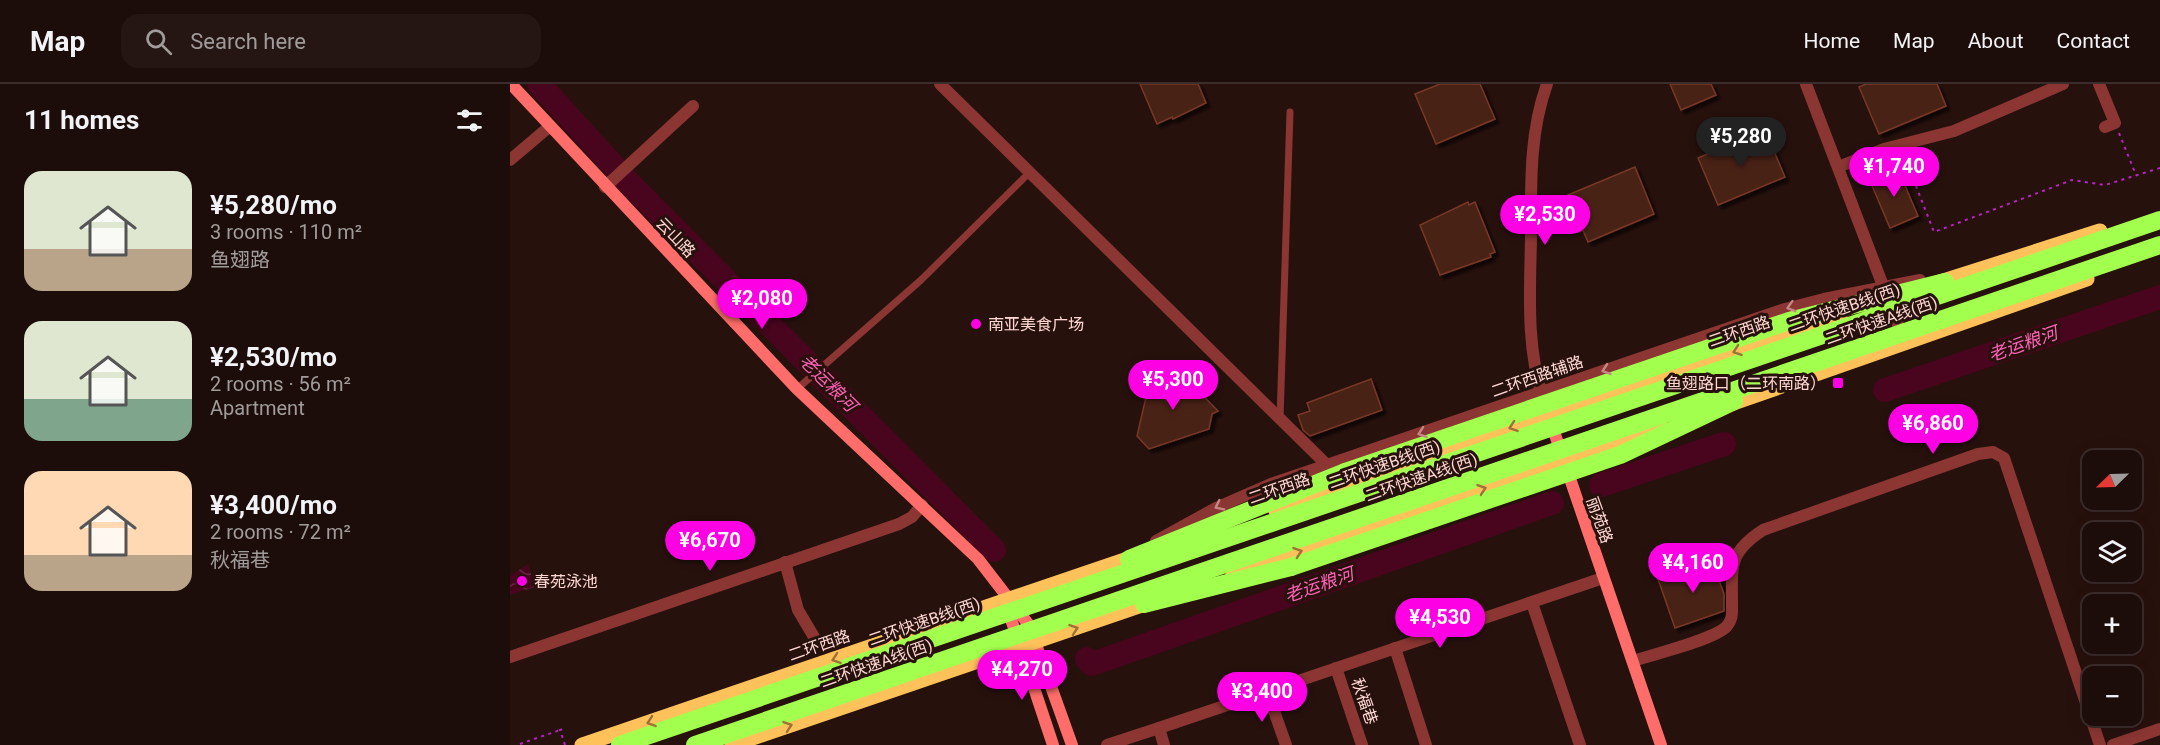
<!DOCTYPE html>
<html lang="en">
<head>
<meta charset="utf-8">
<style>
  body { margin:0; font-family:Roboto,"Noto Sans SC",sans-serif; background:#251613; color:#f1f3f6; height:100vh; display:flex; flex-direction:column; font-size:22px; white-space:nowrap }
  * { box-sizing:border-box; margin:0 }
  p { font-size:20px; color:#a09c9c }
  .icon { flex:none; width:33px; height:33px; fill:none; stroke:currentColor; stroke-width:2; stroke-linecap:round; stroke-linejoin:round }
  .map { position:relative; flex:1; overflow:hidden }
  .details { display:flex; flex-direction:column; background:#1d0d0a; width:510px }
  .details>* { flex:none }
  .needle { width:39px; rotate:247deg }
  .controls { position:absolute; left:1572px; top:366px; display:grid; gap:12px }
  .controls a { display:grid; place-items:center; width:60px; height:60px; border-radius:12px; background:#1d0d0a; box-shadow:0 3px 15px #0003,0 0 0 2px #3b2d2b; font-size:30px }
  .price { position:absolute; translate:-50% -51px; padding:0 14px; border-radius:21px; background:#fe00e4; color:#fff; font-size:20px; line-height:39px; filter:drop-shadow(0 2px 3px #0008) }
  .price::after { content:''; position:absolute; left:50%; top:36px; width:18px; height:14px; margin-left:-9px; background:inherit; clip-path:polygon(0 0,100% 0,50% 100%) }
  .price.selected { background:#222; color:#fff }
  ul { padding:0; list-style:none }
  li { display:flex; align-items:center; gap:18px; height:150px; padding:0 24px }
  li span { display:grid; place-items:center; flex:none; width:168px; height:120px; border-radius:18px; color:#555 }
  li>.icon { margin-inline-start:auto }
  span .icon { width:72px; height:72px; fill:#fffc; stroke-width:1 }
  li b { font-size:26px }
  h2 { display:flex; justify-content:space-between; align-items:center; height:72px; padding:0 24px; font-size:26px }
  header { display:flex; align-items:center; gap:36px; box-sizing:border-box; height:84px; padding:0 30px; background:#1d0d0a; border-bottom:2px solid #3b2d2b }
  header strong { font-size:28px }
  nav { display:flex; gap:33px; margin-inline-start:auto; font-size:21px }
  .search { width:420px; height:54px; background:#251613; display:flex; align-items:center; gap:15px; box-sizing:border-box; padding:0 21px; border-radius:18px; color:#a09c9c; font-size:22px }
  main { display:flex; flex:1; min-height:0 }
  .map>svg:first-child { display:block }
</style>
</head>
<body>
<header>
<strong>Map</strong>
<div class="search"><svg class="icon" aria-label="search" viewBox="0 0 24 24"><circle cx="10" cy="10" r="6"/><path d="M15 15l6 6"/></svg>Search here</div>
<nav><a>Home</a><a>Map</a><a>About</a><a>Contact</a></nav>
</header>
<main>
<section class="details">
<h2>11 homes<svg class="icon" aria-label="filters" viewBox="0 0 24 24"><path d="M4 7h16M4 17h16"/><circle cx="9" cy="7" r="2"/><circle cx="15" cy="17" r="2"/></svg></h2>
<ul>
<li><span style="background:linear-gradient(#dfe7d0 65%,#b9a48a 0)"><svg class="icon" aria-label="home" viewBox="0 0 24 24"><path d="M3 11l9-7 9 7M6 9v11h12V9"/></svg></span><div><b>¥5,280/mo</b><p>3 rooms · 110 m²</p><p>鱼翅路</p></div></li>
<li><span style="background:linear-gradient(#dfe7d0 65%,#7fa58c 0)"><svg class="icon" aria-label="home" viewBox="0 0 24 24"><path d="M3 11l9-7 9 7M6 9v11h12V9"/></svg></span><div><b>¥2,530/mo</b><p>2 rooms · 56 m²</p><p>Apartment</p></div></li>
<li><span style="background:linear-gradient(#ffd9b3 70%,#b9a48a 0)"><svg class="icon" aria-label="home" viewBox="0 0 24 24"><path d="M3 11l9-7 9 7M6 9v11h12V9"/></svg></span><div><b>¥3,400/mo</b><p>2 rooms · 72 m²</p><p>秋福巷</p></div></li>
</ul>
</section>
<div class="map">
<svg width="1650" height="661" viewBox="0 0 1650 661">
  <defs>
    <pattern id="water-waves" width="16" height="10" patternUnits="userSpaceOnUse" patternTransform="scale(1.5)"><rect width="16" height="10" fill="#48051d"/><path d="M0 5q4-4 8 0t8 0" fill="none" stroke="#63293d"/></pattern>
    <filter id="shadow"><feDropShadow dx="4" dy="4" stdDeviation="1.5" flood-color="#0009"/></filter>
  </defs>
  <rect width="100%" height="100%" fill="#27110d"/>
  <polygon fill="url(#water-waves)" points="18,480 25,503 0,511 0,492"/>
  <g fill="none" stroke-linecap="round" stroke-linejoin="round">
    <g stroke="#48051d" stroke-width="24">
      <polyline points="29,0 122,102 484,466"/>
      <polyline points="1375,306 1650,213"/>
      <polyline points="1091,401 1214,360"/>
      <polyline points="577,575 582,580 1042,419"/>
    </g>
  </g>
  <g fill="#4a2117" stroke="#783726" stroke-width="1.5" filter="url(#shadow)">
    <polygon points="630,0 688,0 696,19 663,35 662,33 647,40"/>
    <polygon points="930,0 970,0 985,35 926,60 905,10"/>
    <polygon points="1160,0 1201,0 1206,11 1171,26"/>
    <polygon points="1356,0 1427,0 1436,22 1369,50 1349,3"/>
    <polygon points="1255,46 1275,93 1208,121 1188,74"/>
    <polygon points="1125,83 1144,130 1078,158 1058,111"/>
    <polygon points="1388,85 1408,132 1380,144 1360,97"/>
    <polygon points="958,118 959,121 965,118 985,168 980,170 981,173 930,191 910,141"/>
    <polygon points="665,283 708,327 702,330 699,345 639,365 627,352 642,287 649,294 663,289"/>
    <polygon points="861,295 872,326 800,352 793,346 788,331 800,327 797,319"/>
    <polygon points="1202,477 1214,510 1214,527 1165,544 1148,495"/>
  </g>
  <g fill="none" stroke-linecap="round" stroke-linejoin="round">
    <g stroke="#ba22c3" stroke-width="2" stroke-dasharray="3 4.5" stroke-linecap="butt">
      <polyline points="1609,49 1626,91"/>
      <polyline points="1395,74 1424,148 1562,96 1595,101 1650,84"/>
      <polyline points="10,660 50,646"/>
      <polyline points="55,661 50,646 56,644"/>
    </g>
    <g stroke="#8b3633" stroke-width="7">
      <polyline points="287,305 411,196 519,89"/>
      <polyline points="770,335 780,28"/>
    </g>
    <g stroke="#8b3633" stroke-width="12">
      <polyline points="430,0 817,381"/>
      <polyline points="1296,0 1393,254"/>
      <polyline points="1589,0 1605,39 1595,43"/>
      <polyline points="0,76 39,43"/>
      <polyline points="1328,83 1374,65 1444,47 1553,0"/>
      <polyline points="95,103 183,22"/>
      <path d="M1033 314C1016 263 1020 207 1021 154 1021 102 1019 50 1037 0"/>
      <polyline points="646,457 706,424 761,400 1275,225 1314,215 1410,196"/>
      <polyline points="275,478 288,526 304,553"/>
      <polyline points="1022,519 1070,661"/>
      <polyline points="885,564 916,661"/>
      <polyline points="0,573 389,440 402,433 412,421"/>
      <path d="M1123 577C1142 571 1206 555 1217 542 1223 535 1222 529 1222 520 1222 482 1218 469 1253 446L1468 370 1483 368 1494 374 1590 661"/>
      <polyline points="826,584 852,661"/>
      <polyline points="757,607 776,661"/>
      <polyline points="597,661 649,644"/>
      <polyline points="654,661 649,644 1093,494"/>
      <polyline points="1603,661 1650,645"/>
    </g>
    <g stroke="#ff6d6a" stroke-width="12">
      <polyline points="1,0 287,305 468,475 519,541 562,661"/>
      <polyline points="1040,336 1151,661"/>
      <polyline points="497,523 543,661"/>
    </g>
    <g stroke="#ffc15a" stroke-width="15">
      <polyline points="1424,200 1590,147"/>
      <polyline points="1215,322 1577,195"/>
      <polyline points="765,425 1330,232"/>
      <polyline points="723,490 1152,344"/>
      <polyline points="72,661 629,471"/>
      <polyline points="222,661 644,517"/>
    </g>
    <g stroke="#a3ff4e" stroke-width="18">
      <polyline points="619,475 835,388"/>
      <polyline points="634,520 781,483"/>
    </g>
    <g stroke="#a3ff4e" stroke-width="18">
      <polyline points="835,388 1279,237 1435,198"/>
      <polyline points="781,483 1110,371 1224,317"/>
      <polyline points="110,661 1650,136"/>
      <polyline points="185,661 1650,161"/>
    </g>
  </g>
  <defs><path id="oneway-chevron" d="M-2-3.5L2.5 0L-2 3.5" fill="none" stroke-width="1.6" stroke-linecap="round" stroke-linejoin="round" transform="scale(1.5)"/></defs>
  <g stroke="#c58783">
    <use href="#oneway-chevron" transform="translate(1281 223) rotate(163)"/>
    <use href="#oneway-chevron" transform="translate(1096 286) rotate(161)"/>
    <use href="#oneway-chevron" transform="translate(912 349) rotate(161)"/>
    <use href="#oneway-chevron" transform="translate(709 422) rotate(154)"/>
  </g>
  <g stroke="#9e7237">
    <use href="#oneway-chevron" transform="translate(1227 267) rotate(161)"/>
    <use href="#oneway-chevron" transform="translate(1003 343) rotate(161)"/>
    <use href="#oneway-chevron" transform="translate(972 405) rotate(-19)"/>
    <use href="#oneway-chevron" transform="translate(788 468) rotate(-19)"/>
    <use href="#oneway-chevron" transform="translate(564 545) rotate(-19)"/>
    <use href="#oneway-chevron" transform="translate(326 575) rotate(161)"/>
    <use href="#oneway-chevron" transform="translate(141 638) rotate(161)"/>
    <use href="#oneway-chevron" transform="translate(278 642) rotate(-19)"/>
  </g>
  <g fill="#fe00e4" stroke="#27110d" stroke-width="2">
    <circle cx="466" cy="240" r="6"/>
    <rect x="1322" y="293" width="12" height="12" rx="3"/>
    <circle cx="12" cy="497" r="6"/>
  </g>
  <g text-anchor="middle" stroke-width="6" stroke-linejoin="round" paint-order="stroke">
    <g font-size="16" fill="#ffd8d3" stroke="#27110d">
      <text transform="translate(166 153) rotate(46)" y="6">云山路</text>
      <text transform="translate(1334 223) rotate(-19)" y="6">二环快速B线(西)</text>
      <text transform="translate(1371 236) rotate(-19)" y="6">二环快速A线(西)</text>
      <text transform="translate(1229 247) rotate(-19)" y="6">二环西路</text>
      <text transform="translate(1027 292) rotate(-19)" y="6">二环西路辅路</text>
      <text transform="translate(874 380) rotate(-19)" y="6">二环快速B线(西)</text>
      <text transform="translate(911 393) rotate(-19)" y="6">二环快速A线(西)</text>
      <text transform="translate(769 404) rotate(-19)" y="6">二环西路</text>
      <text transform="translate(1090 436) rotate(70)" y="6">丽苑路</text>
      <text transform="translate(414 537) rotate(-19)" y="6">二环快速B线(西)</text>
      <text transform="translate(309 561) rotate(-19)" y="6">二环西路</text>
      <text transform="translate(366 579) rotate(-19)" y="6">二环快速A线(西)</text>
      <text transform="translate(855 617) rotate(71)" y="6">秋福巷</text>
    </g>
    <g font-size="16" fill="#ffd8d3" stroke="#27110d" text-anchor="start">
      <text x="478" y="246">南亚美食广场</text>
      <text x="1316" y="305" text-anchor="end">鱼翅路口（二环南路）</text>
      <text x="24" y="503">春苑泳池</text>
    </g>
    <g font-size="18" font-style="italic" fill="#ff61b6" stroke="#27110d">
      <text transform="translate(1513 260) rotate(-19)" y="6">老运粮河</text>
      <text transform="translate(318 299) rotate(45)" y="6">老运粮河</text>
      <text transform="translate(809 501) rotate(-19)" y="6">老运粮河</text>
    </g>
  </g>
</svg>
<div class="controls">
<a><svg class="needle" viewBox="-14 -14 28 28"><path d="M0-13l5 13h-10z" fill="#e53935"/><path d="M0 13l5-13h-10z" fill="#a09c9c"/></svg></a>
<a><svg class="icon" aria-label="layers" viewBox="0 0 24 24"><path d="M12 4l9 5-9 5-9-5zM3 14l9 5 9-5"/></svg></a>
<a>+</a>
<a>−</a>
</div>
<b class="price selected" style="left:1231px;top:84px">¥5,280</b>
<b class="price" style="left:1384px;top:114px">¥1,740</b>
<b class="price" style="left:1035px;top:162px">¥2,530</b>
<b class="price" style="left:252px;top:246px">¥2,080</b>
<b class="price" style="left:663px;top:327px">¥5,300</b>
<b class="price" style="left:1423px;top:371px">¥6,860</b>
<b class="price" style="left:200px;top:488px">¥6,670</b>
<b class="price" style="left:1183px;top:510px">¥4,160</b>
<b class="price" style="left:930px;top:565px">¥4,530</b>
<b class="price" style="left:512px;top:617px">¥4,270</b>
<b class="price" style="left:752px;top:639px">¥3,400</b>
</div>
</main>
</body>
</html>
